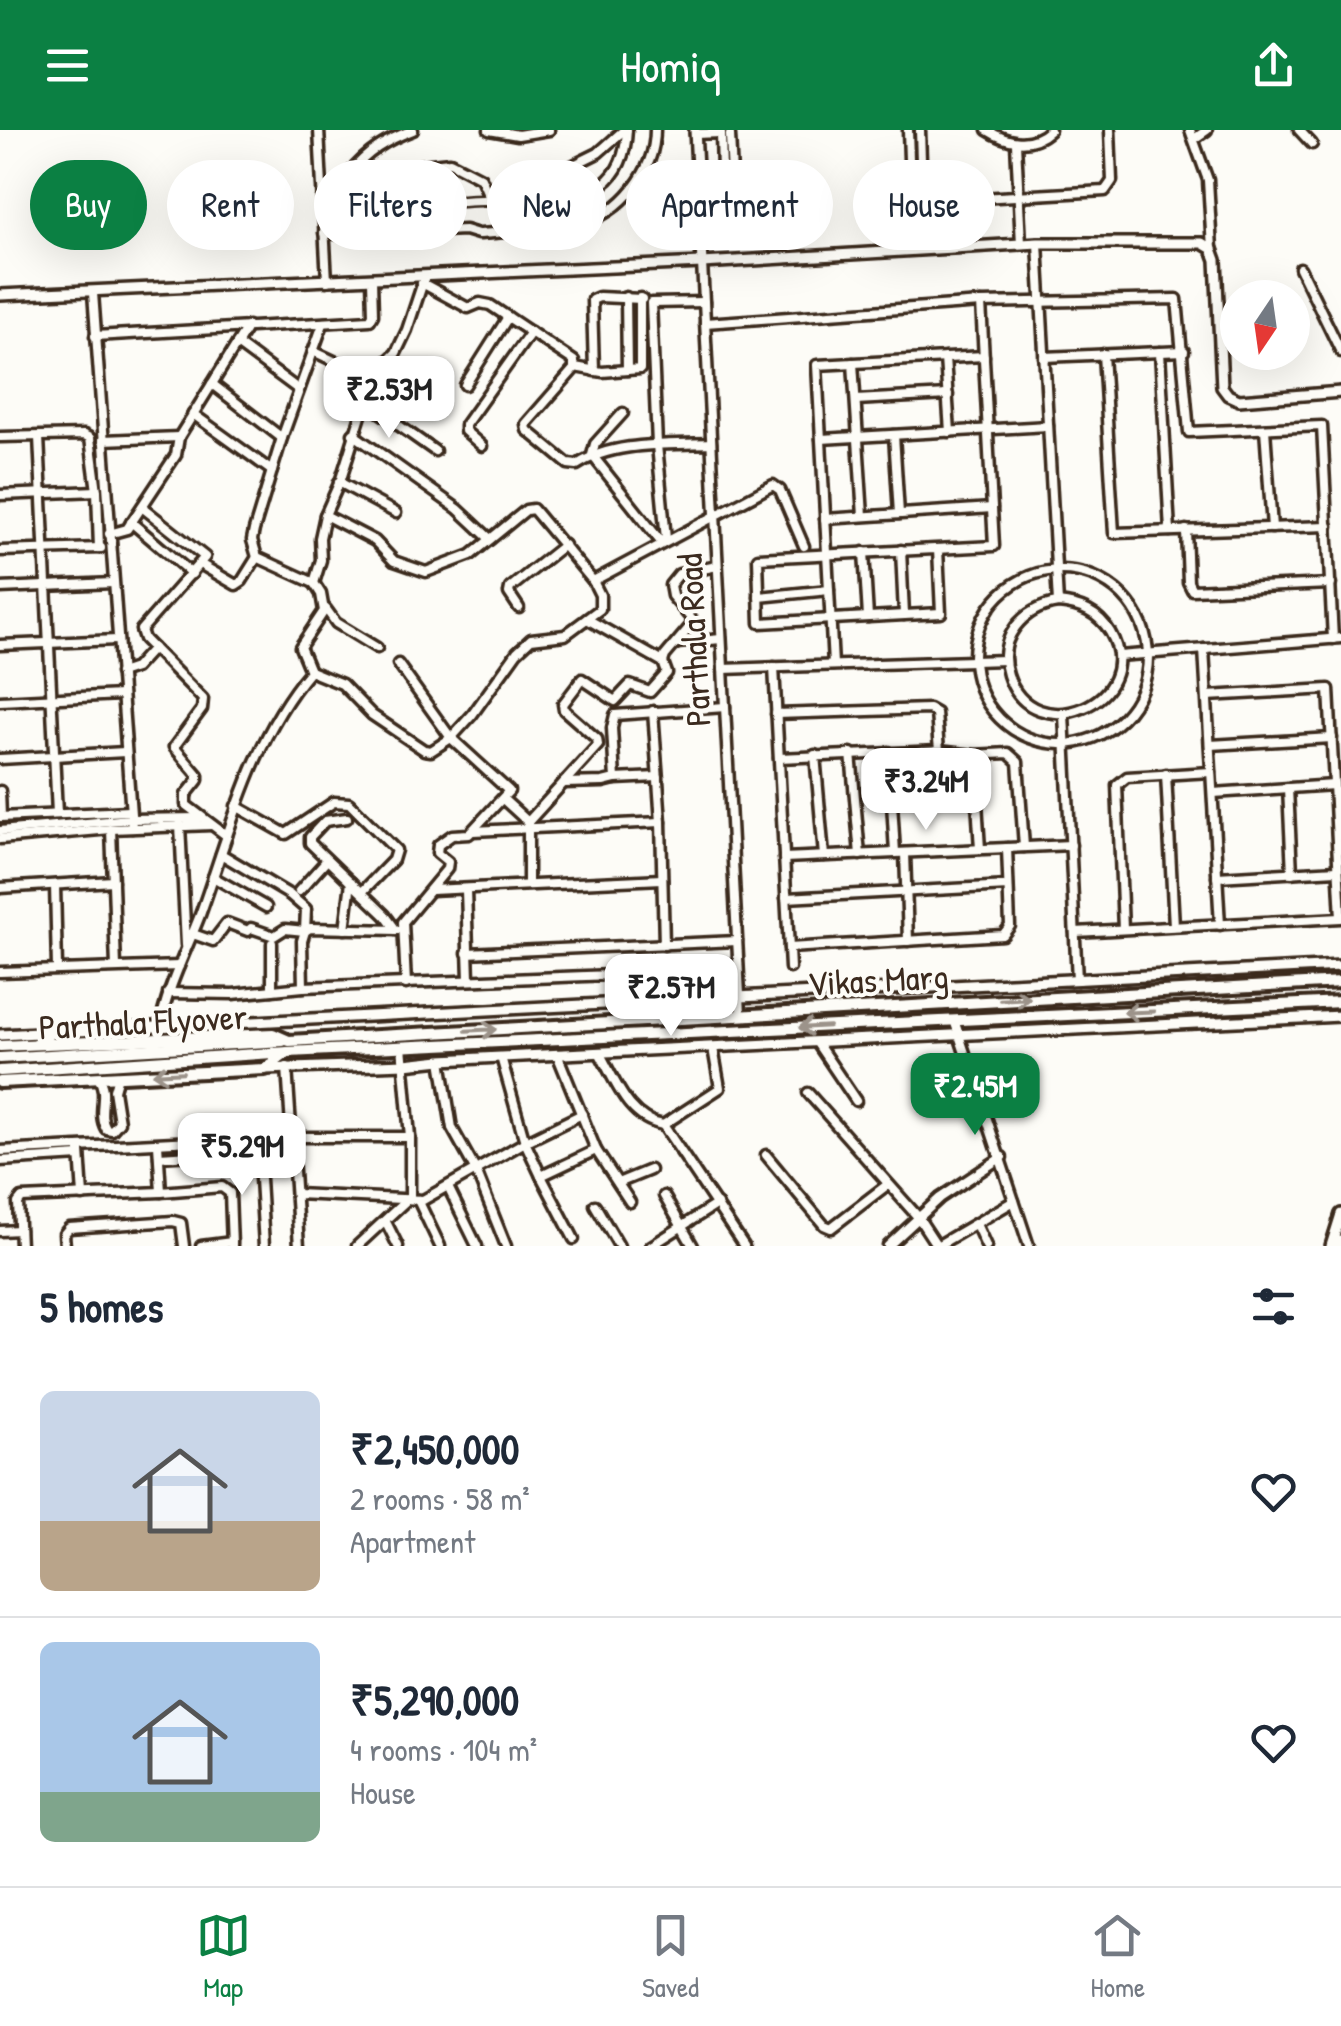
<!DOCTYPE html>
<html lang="en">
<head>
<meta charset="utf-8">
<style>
  body { margin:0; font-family:"Patrick Hand",sans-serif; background:#f2f2f3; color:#1f2937; height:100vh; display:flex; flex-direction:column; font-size:38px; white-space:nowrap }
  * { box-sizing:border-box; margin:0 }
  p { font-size:32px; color:#747a83 }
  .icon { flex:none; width:55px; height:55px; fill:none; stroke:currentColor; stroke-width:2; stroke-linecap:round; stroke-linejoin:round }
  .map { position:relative; height:1116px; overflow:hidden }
  .drawer { display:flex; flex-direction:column; background:#fff; flex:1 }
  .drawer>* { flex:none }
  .hud { position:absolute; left:30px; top:30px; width:1282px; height:90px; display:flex; gap:20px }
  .needle { width:65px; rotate:193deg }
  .buttons { position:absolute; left:1220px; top:150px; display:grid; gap:20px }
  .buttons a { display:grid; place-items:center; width:90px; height:90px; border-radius:50%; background:#fff; box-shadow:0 10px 40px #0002; font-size:50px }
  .price { position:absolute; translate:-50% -85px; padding:0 22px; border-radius:20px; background:#fff; color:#222; font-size:32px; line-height:65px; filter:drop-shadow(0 2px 5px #0008) }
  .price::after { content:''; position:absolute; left:50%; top:60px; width:30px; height:22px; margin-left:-15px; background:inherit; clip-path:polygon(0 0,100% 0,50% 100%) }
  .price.active { background:#0b8043; color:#fff }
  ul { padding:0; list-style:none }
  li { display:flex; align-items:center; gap:30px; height:250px; padding:0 40px }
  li+li { border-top:2px solid #e0e1e3 }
  li span { display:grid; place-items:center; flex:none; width:280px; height:200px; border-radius:15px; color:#555 }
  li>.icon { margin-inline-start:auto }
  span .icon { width:120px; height:120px; fill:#fffc; stroke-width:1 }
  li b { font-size:42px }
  h2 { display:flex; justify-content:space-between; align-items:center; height:120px; padding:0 40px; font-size:42px }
  .tag { padding:0 35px; border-radius:45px; background:#fff; box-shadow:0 10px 40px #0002; font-size:35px; line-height:90px }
  .tag.active { background:#0b8043; color:#fff }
  header { display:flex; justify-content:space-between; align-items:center; height:130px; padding:0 40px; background:#0b8043; color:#fff; font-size:45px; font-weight:600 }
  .tabs { display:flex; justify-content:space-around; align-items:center; height:140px; border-top:2px solid #e0e1e3; background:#fff; font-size:28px; color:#747a83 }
  .tabs a { display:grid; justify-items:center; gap:5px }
  .tabs .active { color:#0b8043 }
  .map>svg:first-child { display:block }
</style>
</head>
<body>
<header><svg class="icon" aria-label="menu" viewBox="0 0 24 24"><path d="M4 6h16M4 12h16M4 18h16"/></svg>Homiq<svg class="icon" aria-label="share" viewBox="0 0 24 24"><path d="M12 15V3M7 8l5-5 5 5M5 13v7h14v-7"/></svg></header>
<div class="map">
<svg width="1341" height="1116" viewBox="0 0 1341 1116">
  <rect width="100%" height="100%" fill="#fdfcf7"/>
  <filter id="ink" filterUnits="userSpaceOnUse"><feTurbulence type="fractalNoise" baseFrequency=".01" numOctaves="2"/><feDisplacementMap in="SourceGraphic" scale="20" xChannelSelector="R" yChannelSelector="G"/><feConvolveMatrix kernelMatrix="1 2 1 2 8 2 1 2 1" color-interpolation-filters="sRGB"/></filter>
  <g filter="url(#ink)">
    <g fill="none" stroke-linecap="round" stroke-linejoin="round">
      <g stroke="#3b2a1e" stroke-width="15">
        <g id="minor">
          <polyline points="319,0 327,151"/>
          <path d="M413 0C386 10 367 22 349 44L352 105 465 100 478 104C508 102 553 100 581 93 622 83 655 41 655 0"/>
          <polyline points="489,0 518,5 549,0"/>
          <polyline points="908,0 912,119"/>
          <polyline points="920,0 922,61 927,71 1105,61 1112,51 1110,0"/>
          <path d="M987 0C1007 13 1031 18 1050 0"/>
          <polyline points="1190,0 1208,50 1212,119"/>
          <polyline points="1299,0 1312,14"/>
          <polyline points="695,4 721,3 723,85 803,81"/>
          <polyline points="730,5 734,85"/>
          <polyline points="1194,9 1207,0"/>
          <polyline points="1016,13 1021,114"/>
          <path d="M322 68C373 85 430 71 483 70 512 70 539 74 567 68 578 66 594 60 603 54 621 41 626 20 627 0"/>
          <polyline points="498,71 499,102"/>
          <polyline points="523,72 535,54 598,23 624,0"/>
          <polyline points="380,75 395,53 421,35 450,32 481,48 491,71"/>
          <polyline points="324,103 352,105"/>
          <polyline points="1038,113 1058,473"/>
          <polyline points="702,133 741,885"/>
          <polyline points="1300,138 1341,222"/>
          <path d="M422 153 468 178 480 173 490 175 574 231V239L526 294 527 300 568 334 577 335C613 311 669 315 711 313"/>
          <polyline points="93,163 132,698"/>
          <polyline points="626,167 627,240"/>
          <polyline points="705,193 981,173 1177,169 1189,302 1322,296 1333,509"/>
          <polyline points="95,206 370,190 373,185 372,149"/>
          <polyline points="237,214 299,260"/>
          <polyline points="313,221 372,249"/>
          <polyline points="1160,222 1170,401"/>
          <polyline points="1103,224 1114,403 1328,396"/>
          <polyline points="1044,227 1184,221"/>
          <polyline points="945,228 950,302"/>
          <polyline points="853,233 863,386"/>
          <polyline points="575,237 602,242 640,239 640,168"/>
          <polyline points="594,241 592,170 599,167 642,169"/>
          <polyline points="212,254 282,308"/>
          <polyline points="465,255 508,187"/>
          <polyline points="856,270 948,265"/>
          <polyline points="364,271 435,321"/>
          <polyline points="623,283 595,314 592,325 661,412"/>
          <polyline points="193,284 272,341"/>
          <polyline points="1265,299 1272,398"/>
          <polyline points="353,304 458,379 490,409"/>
          <polyline points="894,305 899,384"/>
          <polyline points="0,307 84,305 90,308 97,361 99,418"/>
          <polyline points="39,307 57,684"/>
          <polyline points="821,309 1048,296"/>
          <polyline points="103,310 179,307"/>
          <polyline points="482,316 465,301 465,295 531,202"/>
          <polyline points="339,352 396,383"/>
          <polyline points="0,365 97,361"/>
          <polyline points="142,377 205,427 141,500 144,509 203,569 202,579 174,617 198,645 198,650 186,665 186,675 227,706"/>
          <polyline points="325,385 375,411 394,431 426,442 471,425 526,380 533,379 593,451"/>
          <polyline points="825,389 992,378"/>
          <polyline points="131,392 192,444"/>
          <polyline points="1186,400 1188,452 1192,460 1331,454"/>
          <polyline points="109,404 127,399 176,325 179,307 248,196"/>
          <polyline points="666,409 657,315 651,173 704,172"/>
          <polyline points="938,419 941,483 760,493 758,428 994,416 981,173"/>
          <polyline points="901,420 904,485"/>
          <polyline points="0,421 101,418"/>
          <polyline points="864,422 868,487"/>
          <polyline points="200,434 236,455 242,451 257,427"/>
          <circle cx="1061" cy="527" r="87"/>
          <polyline points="314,453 257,427 252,410 254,400 282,308 323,194"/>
          <polyline points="0,458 113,453"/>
          <polyline points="759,467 829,460"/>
          <path d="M1058 473C1080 475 1098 482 1110 502 1150 571 1032 621 1008 545 996 508 1023 478 1058 473Z"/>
          <polyline points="519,478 509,463 510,458 564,415"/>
          <polyline points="326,479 336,493 377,518"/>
          <polyline points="587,489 663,532"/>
          <polyline points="677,513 721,509"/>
          <polyline points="0,515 117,510"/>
          <polyline points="1204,519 1220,795"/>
          <polyline points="1119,526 1341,508"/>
          <polyline points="398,534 451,608 509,661 469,704 452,705 438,715 437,723 448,732 447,739 403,792 406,854"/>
          <polyline points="833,535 817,235 984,226"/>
          <polyline points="774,537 790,838"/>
          <polyline points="723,539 1005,530"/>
          <polyline points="310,541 342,554 372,585 424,620 431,621 451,608 472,585 517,522 531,509 565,505 600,479 600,465 593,451 773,355 780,360 804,416"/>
          <polyline points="120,543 135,538 153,518"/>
          <polyline points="0,571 121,565"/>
          <polyline points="653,581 661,692 664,815"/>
          <polyline points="776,584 929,579 936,583 939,621"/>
          <polyline points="1064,584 1077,850"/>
          <polyline points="1210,615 1332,608"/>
          <polyline points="889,622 895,723"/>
          <polyline points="851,623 860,725"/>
          <polyline points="815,625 824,726"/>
          <polyline points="974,625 980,719"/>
          <polyline points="779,628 939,621 974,625 1008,623 1018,632 1024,717"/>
          <polyline points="0,629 125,622"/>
          <polyline points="1166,644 1174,796"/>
          <polyline points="615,649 658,647"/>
          <polyline points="564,653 603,652 615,649 612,598 615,585 725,577"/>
          <polyline points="1288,658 1292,743"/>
          <polyline points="0,661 1,687"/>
          <polyline points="1213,663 1334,655"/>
          <polyline points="504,670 528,692"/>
          <polyline points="236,676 286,704 334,672 349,673 396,720 393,730 362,762"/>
          <polyline points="0,687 129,681"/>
          <polyline points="347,688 325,691 310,707 310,713 385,785 396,800"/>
          <polyline points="180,695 186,815"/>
          <polyline points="111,699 116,837"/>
          <polyline points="0,701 130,689 200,688"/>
          <polyline points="473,701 661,692"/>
          <polyline points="0,709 111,699 211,695"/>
          <polyline points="905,723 908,811"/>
          <polyline points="784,728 1071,715"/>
          <polyline points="213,747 266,777"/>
          <polyline points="1217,747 1337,740"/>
          <polyline points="528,754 528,692 598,615 597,609 564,580 563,574 582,549 615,571 630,555 650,562 667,543 663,532 665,526 694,492 672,466 670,455 679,444 717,436"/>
          <polyline points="55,755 57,838"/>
          <polyline points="0,758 113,751"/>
          <polyline points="431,760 662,749"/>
          <polyline points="466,760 469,849"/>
          <polyline points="299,761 327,730"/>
          <polyline points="786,768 1008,756"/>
          <polyline points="345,799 351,752"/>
          <polyline points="1123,799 1117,655 1127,647 1211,642"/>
          <polyline points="1075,802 1341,788 1329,559 1207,566"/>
          <polyline points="193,804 213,811 227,793 248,801 251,798 274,806 285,799 305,801 306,779 290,765 221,724"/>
          <polyline points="272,813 272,860"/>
          <polyline points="789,818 1003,805 1010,796 1007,718"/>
          <polyline points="467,823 737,811"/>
          <polyline points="0,842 179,836"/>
          <polyline points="303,857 302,811 305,801 310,798 397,800"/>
          <polyline points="168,863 233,864 303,857 738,840"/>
          <polyline points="954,890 1029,1116"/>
          <path d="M159 901C166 860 185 824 200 785 230 702 251 610 310 541L300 517 324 481 321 464 314 453 321 430 320 408 325 385 341 349 374 244 396 223 407 200 425 146"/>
          <polyline points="817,913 856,971"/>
          <polyline points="557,924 596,1020 630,1072"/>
          <path d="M600 924C616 952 628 989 663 995L720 958 713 918"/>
          <polyline points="501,927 525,1012 541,1046 596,1020"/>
          <polyline points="441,930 452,998 476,1041 506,1116"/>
          <polyline points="287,937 299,1116"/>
          <path d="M98 948C110 963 96 982 106 999L112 1000 119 992 114 960 118 946"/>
          <polyline points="808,963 918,1087 937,1116"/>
          <polyline points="663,995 744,1116"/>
          <polyline points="292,1007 410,1007"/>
          <polyline points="158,1014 161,1062 222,1057 230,1063 232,1116"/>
          <polyline points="0,1021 251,1008 258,1015 264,1116"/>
          <polyline points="80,1021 83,1066"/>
          <polyline points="766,1025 824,1095 831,1098 887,1055"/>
          <polyline points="159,1027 258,1021"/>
          <polyline points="0,1031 80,1026"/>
          <polyline points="541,1046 574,1109"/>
          <polyline points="618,1053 650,1040"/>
          <polyline points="448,1057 477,1116"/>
          <polyline points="296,1064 423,1070 525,1012 582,984"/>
          <polyline points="664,1066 693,1116"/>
          <polyline points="418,1070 440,1116"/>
          <polyline points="595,1075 619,1116"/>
          <polyline points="386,1092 398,1116"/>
          <polyline points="976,1094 986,1116"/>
          <polyline points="0,1101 19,1100"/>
          <polyline points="20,1116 18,1073 22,1068 161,1062"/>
          <polyline points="65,1116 64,1104 69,1098 173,1091 181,1093 184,1116"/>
          <polyline points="201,1116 232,1112"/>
          <polyline points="357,1116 410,1067 410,1007 402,916"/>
          <polyline points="651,1116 717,1074"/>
          <polyline points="888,1116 940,1068 1002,1027"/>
          <polyline points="937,1116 1014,1071"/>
        </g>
      </g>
      <g stroke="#3b2a1e" stroke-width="16">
        <g id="tertiary">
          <polyline points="695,0 702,133"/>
          <polyline points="0,165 702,133 1038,113 1202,113 1212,119 1216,130 1222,257 1228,265 1239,270 1341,262"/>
          <polyline points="0,905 1341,836"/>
          <polyline points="265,939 405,934 441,930 1341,886"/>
          <polyline points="1331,1116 1341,1084"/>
          <polyline points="1339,1116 1341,1110"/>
        </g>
      </g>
      <g stroke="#3b2a1e" stroke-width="18">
        <g id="secondary">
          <polyline points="36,914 53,901"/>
          <polyline points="0,916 273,904 289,911 1341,852"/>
          <polyline points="0,928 283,911"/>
          <polyline points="0,941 288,922 1341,872"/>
          <polyline points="0,952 265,939 288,922"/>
        </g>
      </g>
      <use href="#minor" stroke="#fdfcf7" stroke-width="8"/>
      <use href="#tertiary" stroke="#fdfcf7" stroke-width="9"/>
      <use href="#secondary" stroke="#fdfcf7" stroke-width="10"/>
    </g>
    <defs><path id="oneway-shaft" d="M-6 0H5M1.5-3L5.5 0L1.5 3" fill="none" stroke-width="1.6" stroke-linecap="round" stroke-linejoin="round" transform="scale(2.5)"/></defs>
    <g stroke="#9c938a">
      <use href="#oneway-shaft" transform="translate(1015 869) rotate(-3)"/>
      <use href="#oneway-shaft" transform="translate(1139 882) rotate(178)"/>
      <use href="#oneway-shaft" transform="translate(814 897) rotate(177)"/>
      <use href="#oneway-shaft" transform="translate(481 900) rotate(-3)"/>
      <use href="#oneway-shaft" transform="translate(168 943) rotate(177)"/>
    </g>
  </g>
  <g text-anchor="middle" stroke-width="8" stroke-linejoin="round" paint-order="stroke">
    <g font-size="35" fill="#3b2a1e" stroke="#fdfcf7">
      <text transform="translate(694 510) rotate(-93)" y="12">Parthala Road</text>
      <text transform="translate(878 850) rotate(-3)" y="12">Vikas Marg</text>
      <text transform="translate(143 892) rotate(-3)" y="12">Parthala Flyover</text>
    </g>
  </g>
</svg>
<div class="buttons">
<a><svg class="needle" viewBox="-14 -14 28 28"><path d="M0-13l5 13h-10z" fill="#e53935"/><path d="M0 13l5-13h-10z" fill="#747a83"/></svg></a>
</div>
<b class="price" style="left:389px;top:311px">₹2.53M</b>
<b class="price" style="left:926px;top:703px">₹3.24M</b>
<b class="price" style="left:671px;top:909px">₹2.57M</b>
<b class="price active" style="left:975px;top:1008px">₹2.45M</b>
<b class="price" style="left:242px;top:1068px">₹5.29M</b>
<div class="hud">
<a class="tag active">Buy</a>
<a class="tag">Rent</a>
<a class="tag">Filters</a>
<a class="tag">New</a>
<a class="tag">Apartment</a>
<a class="tag">House</a>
</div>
</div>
<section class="drawer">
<h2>5 homes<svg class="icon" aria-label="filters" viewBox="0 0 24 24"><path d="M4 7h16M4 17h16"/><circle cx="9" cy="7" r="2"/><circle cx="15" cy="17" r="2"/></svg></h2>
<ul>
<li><span style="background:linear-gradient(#c9d6e8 65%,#b9a48a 0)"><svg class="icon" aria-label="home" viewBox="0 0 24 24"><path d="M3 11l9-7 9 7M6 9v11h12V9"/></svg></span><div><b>₹2,450,000</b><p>2 rooms · 58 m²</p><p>Apartment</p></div><svg class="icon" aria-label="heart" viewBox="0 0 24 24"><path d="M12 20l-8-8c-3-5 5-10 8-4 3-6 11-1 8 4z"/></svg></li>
<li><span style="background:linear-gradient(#a9c7e8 75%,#7fa58c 0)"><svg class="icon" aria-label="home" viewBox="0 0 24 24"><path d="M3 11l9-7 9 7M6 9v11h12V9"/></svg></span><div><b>₹5,290,000</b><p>4 rooms · 104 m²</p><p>House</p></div><svg class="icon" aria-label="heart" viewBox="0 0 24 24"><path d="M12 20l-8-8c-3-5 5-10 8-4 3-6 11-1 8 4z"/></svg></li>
</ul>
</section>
<nav class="tabs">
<a class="active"><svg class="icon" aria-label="map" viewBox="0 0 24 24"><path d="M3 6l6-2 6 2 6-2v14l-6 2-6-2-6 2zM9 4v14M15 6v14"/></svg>Map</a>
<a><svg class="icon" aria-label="saved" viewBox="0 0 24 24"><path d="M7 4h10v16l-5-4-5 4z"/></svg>Saved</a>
<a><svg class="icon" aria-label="home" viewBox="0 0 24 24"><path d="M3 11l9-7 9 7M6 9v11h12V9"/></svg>Home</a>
</nav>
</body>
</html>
